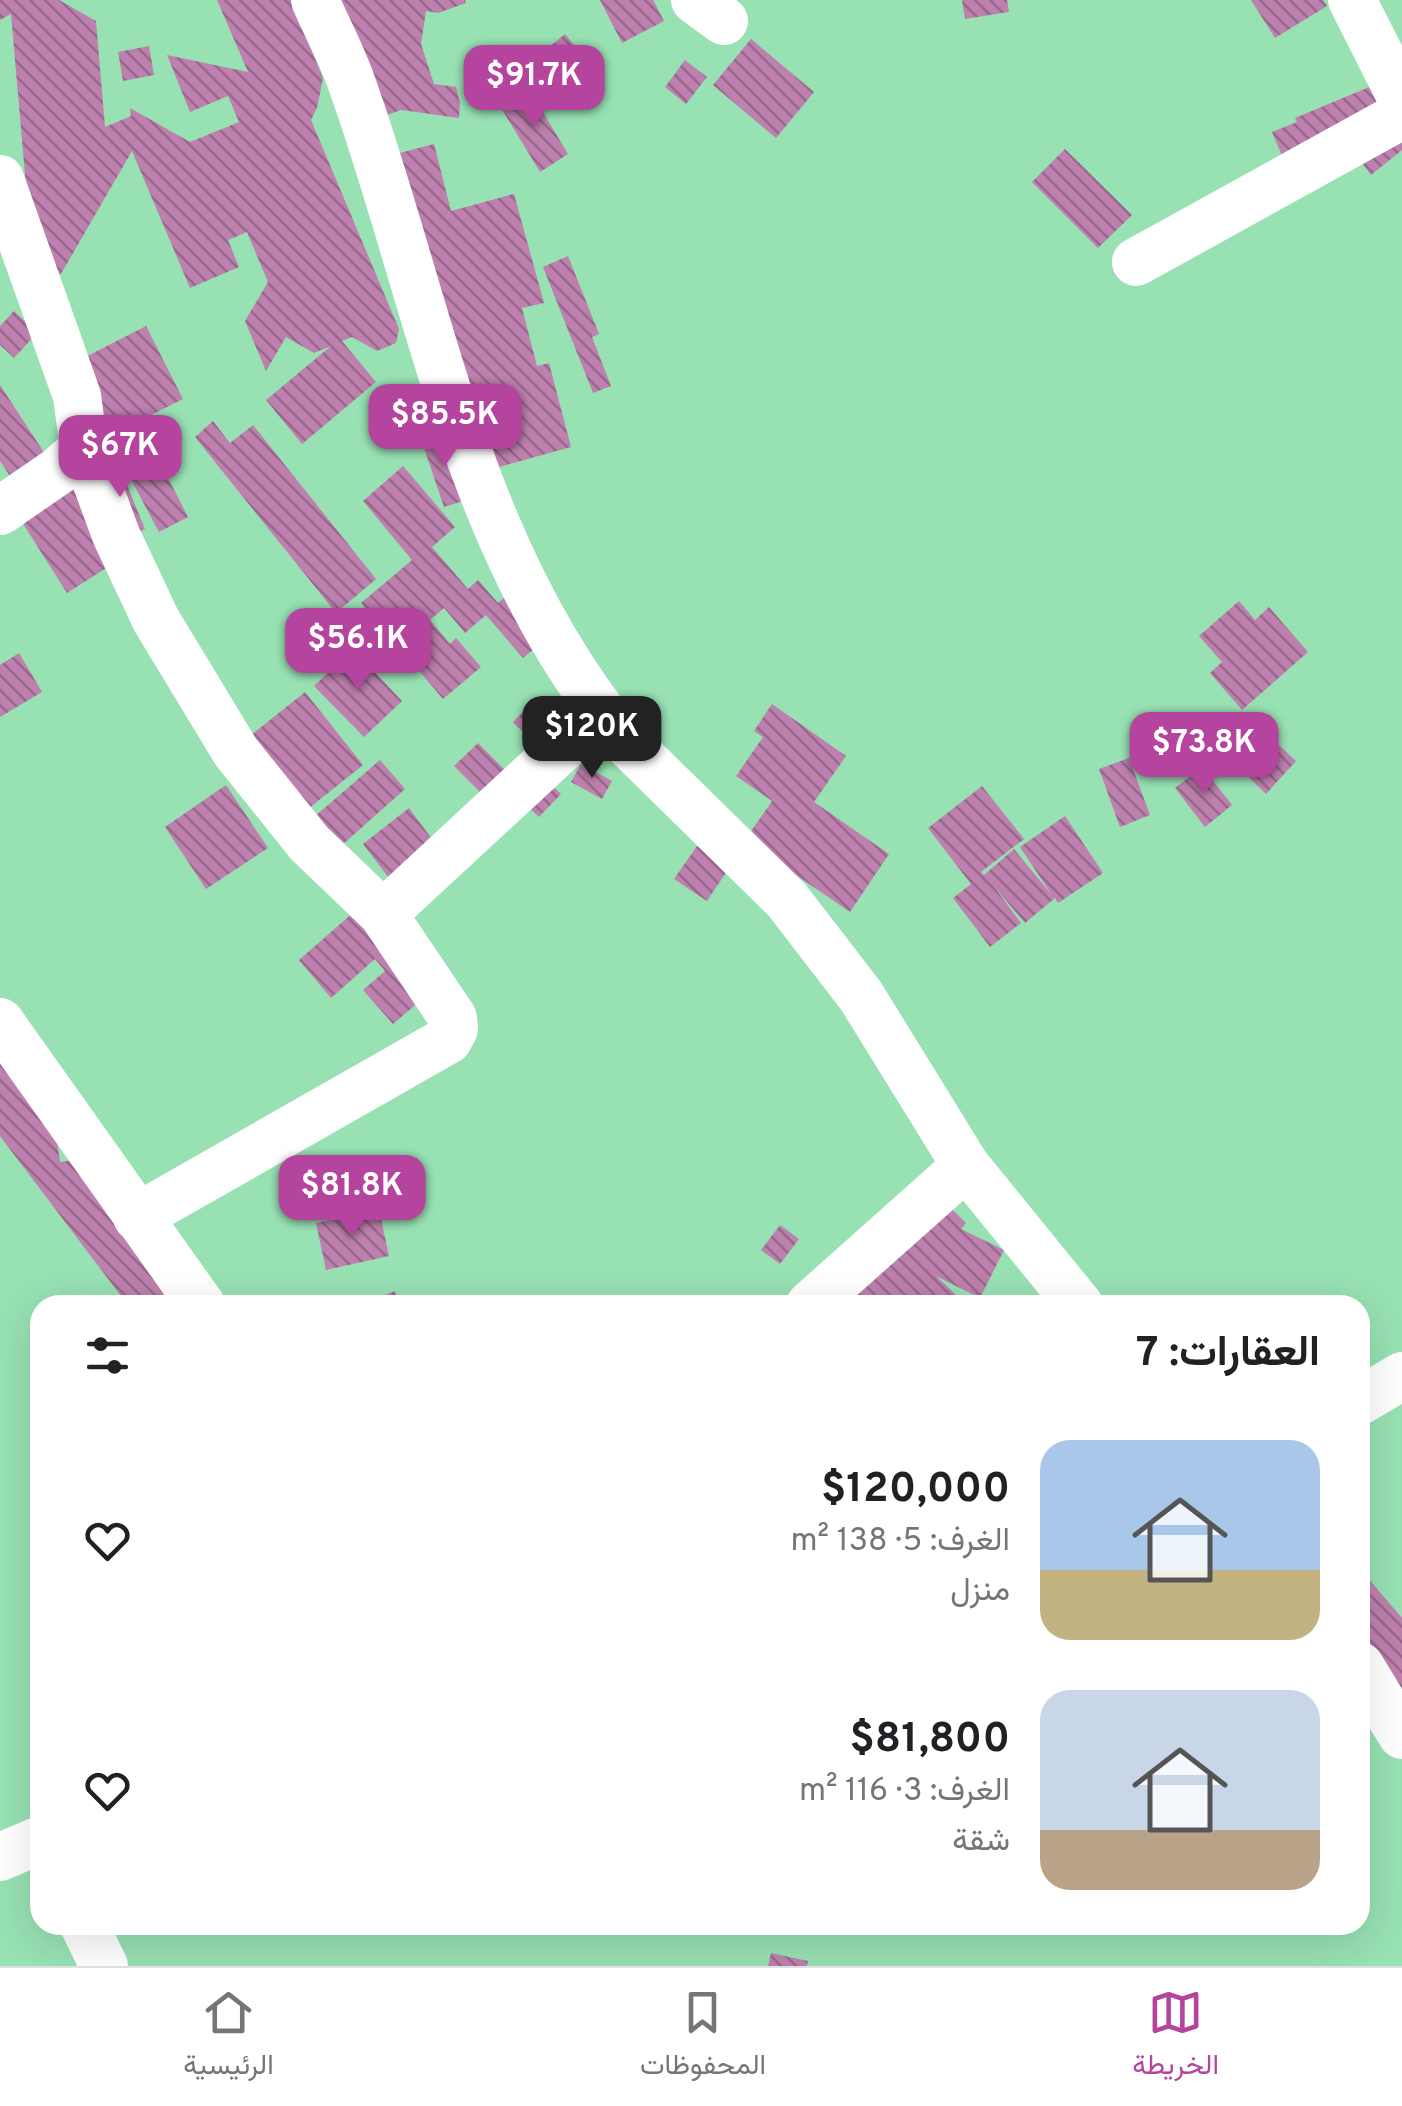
<!DOCTYPE html>
<html lang="ar">
<head>
<meta charset="utf-8">
<style>
  body { margin:0; font-family:Overpass,Vazirmatn,sans-serif; background:#f2f2f2; color:#202124; direction:rtl; height:100vh; display:flex; flex-direction:column; font-size:38px; white-space:nowrap }
  * { box-sizing:border-box; margin:0 }
  p { font-size:32px; color:#757577 }
  .icon { flex:none; width:55px; height:55px; fill:none; stroke:currentColor; stroke-width:2; stroke-linecap:round; stroke-linejoin:round }
  .map { position:relative; flex:1; overflow:hidden; direction:ltr }
  .panel { position:absolute; left:30px; top:1295px; width:1340px; height:640px; display:flex; flex-direction:column; background:#fff; border-radius:30px; box-shadow:0 10px 40px #0002; direction:rtl }
  .panel>* { flex:none }
  .price { position:absolute; translate:-50% -85px; padding:0 22px; border-radius:20px; background:#b5449e; color:#fff; font-size:32px; line-height:65px; filter:drop-shadow(0 2px 5px #0008) }
  .price::after { content:''; position:absolute; left:50%; top:60px; width:30px; height:22px; margin-left:-15px; background:inherit; clip-path:polygon(0 0,100% 0,50% 100%) }
  .price.on { background:#222; color:#fff }
  ul { padding:0; list-style:none }
  li { display:flex; align-items:center; gap:30px; height:250px; padding:0 50px }
  li span { display:grid; place-items:center; flex:none; width:280px; height:200px; border-radius:30px; color:#555 }
  li>.icon { margin-inline-start:auto }
  span .icon { width:120px; height:120px; fill:#fffc; stroke-width:1 }
  li b { font-size:42px }
  h2 { display:flex; justify-content:space-between; align-items:center; height:120px; padding:0 50px; font-size:42px }
  .menu { display:flex; justify-content:space-around; align-items:center; height:140px; border-top:2px solid #e0e0e0; background:#fff; font-size:28px; color:#757577 }
  .menu a { display:grid; justify-items:center; gap:5px }
  .menu .on { color:#b5449e }
  .map>svg:first-child { display:block }
</style>
</head>
<body>
<div class="map">
<svg width="1402" height="1966" viewBox="0 0 1402 1966">
  <defs>
    <pattern id="building-back-hatch" width="6" height="6" patternUnits="userSpaceOnUse" patternTransform="scale(2.5)"><rect width="6" height="6" fill="#be80ae"/><path d="M-1 5l2 2M0 0l6 6M5-1l2 2" fill="none" stroke="#98688c"/></pattern>
  </defs>
  <rect width="100%" height="100%" fill="#97e1b3"/>
  <g fill="url(#building-back-hatch)">
    <polygon points="0,0 59,0 96,21 105,127 131,116 130,108 190,142 239,122 228,96 190,112 167,55 248,72 217,0 291,0 323,78 317,108 311,120 399,329 396,343 377,351 352,337 342,341 376,382 302,444 266,400 331,346 314,353 286,337 266,371 245,321 268,282 247,232 228,240 239,267 190,288 132,151 61,274 34,277 11,14 0,20"/>
    <polygon points="323,0 465,0 466,3 438,13 426,11 421,44 434,84 456,87 460,103 459,118 401,110 382,117"/>
    <polygon points="600,0 653,0 664,21 622,43"/>
    <polygon points="962,0 1007,0 1009,12 965,19"/>
    <polygon points="1251,0 1323,0 1327,6 1275,38"/>
    <polygon points="565,34 599,76 577,93 544,51"/>
    <polygon points="751,39 814,92 776,138 713,85"/>
    <polygon points="149,46 154,75 123,81 118,52"/>
    <polygon points="685,60 707,77 686,104 665,87"/>
    <polygon points="1374,85 1402,133 1402,150 1371,175 1351,148 1285,163 1272,132 1297,122 1295,118"/>
    <polygon points="529,89 568,154 540,172 500,106"/>
    <polygon points="434,144 451,211 514,194 544,303 522,308 537,366 549,363 571,447 481,472 396,154"/>
    <polygon points="1065,149 1132,215 1098,248 1032,182"/>
    <polygon points="568,256 599,334 592,337 611,386 593,393 543,267"/>
    <polygon points="14,311 37,333 14,358 0,345 0,326"/>
    <polygon points="146,326 183,399 139,421 188,517 159,532 70,365"/>
    <polygon points="0,385 45,454 23,496 0,461"/>
    <polygon points="213,421 230,443 253,425 376,579 336,613 195,437"/>
    <polygon points="446,431 469,499 444,507 421,439"/>
    <polygon points="117,461 145,529 122,538 95,469"/>
    <polygon points="403,466 455,527 432,547 468,589 478,580 498,603 518,586 556,631 523,658 486,615 465,633 444,608 430,620 450,644 456,638 481,667 443,699 361,603 412,560 363,501"/>
    <polygon points="71,476 122,558 67,593 15,511"/>
    <polygon points="1239,601 1255,620 1269,607 1308,652 1242,710 1210,673 1222,662 1199,636"/>
    <polygon points="353,649 402,701 364,737 314,686"/>
    <polygon points="19,653 42,692 0,717 0,665"/>
    <polygon points="305,692 363,765 303,813 245,740"/>
    <polygon points="534,701 583,751 563,771 513,722"/>
    <polygon points="772,704 846,756 814,802 889,854 850,912 745,840 772,801 736,776 763,737 754,731"/>
    <polygon points="1251,719 1296,761 1266,794 1233,762 1224,772 1212,761"/>
    <polygon points="478,743 526,791 542,776 561,794 539,817 513,792 497,809 454,766"/>
    <polygon points="1129,758 1150,815 1120,827 1099,769"/>
    <polygon points="380,760 405,789 332,854 306,824"/>
    <polygon points="581,764 612,781 602,799 571,782"/>
    <polygon points="1202,767 1232,805 1205,827 1175,788"/>
    <polygon points="226,785 268,848 206,889 165,827"/>
    <polygon points="982,786 1024,839 981,872 984,875 1014,849 1052,895 1020,847 1065,816 1103,873 1058,903 1055,898 1025,923 993,885 1021,923 990,947 953,898 971,884 928,828"/>
    <polygon points="409,808 438,847 392,882 363,844"/>
    <polygon points="697,846 729,868 707,901 674,879"/>
    <polygon points="355,911 427,995 393,1024 363,990 385,971 375,959 331,998 299,960"/>
    <polygon points="0,1023 52,1104 60,1162 89,1158 189,1305 118,1305 124,1300 0,1136"/>
    <polygon points="935,1193 966,1223 961,1229 1004,1250 980,1298 936,1276 967,1305 849,1305 825,1282"/>
    <polygon points="379,1209 389,1256 326,1270 316,1223"/>
    <polygon points="780,1225 799,1239 780,1264 761,1250"/>
    <polygon points="395,1291 400,1305 360,1305"/>
    <polygon points="1360,1569 1402,1618 1402,1723 1360,1654"/>
    <polygon points="771,1953 808,1961 807,1966 768,1966"/>
  </g>
  <g fill="none" stroke-linecap="round" stroke-linejoin="round">
    <g stroke="#fff" stroke-width="48">
      <path d="M315 0C327 28 342 55 352 84 432 309 466 550 624 740L787 900 861 996 966 1166 1079 1305"/>
      <polyline points="695,0 724,21"/>
      <polyline points="1352,0 1402,99"/>
      <polyline points="0,179 77,396 84,448 58,471 0,511"/>
      <polyline points="1136,262 1402,115"/>
      <polyline points="84,448 116,535 156,620 236,752 309,843 383,914 453,1018 454,1029 448,1040 137,1217"/>
      <polyline points="383,914 601,712"/>
      <polyline points="0,1022 201,1305"/>
      <polyline points="810,1305 966,1166"/>
      <polyline points="1360,1401 1402,1376"/>
      <polyline points="1360,1666 1402,1735"/>
      <polyline points="0,1857 40,1840"/>
      <polyline points="84,1925 104,1966"/>
    </g>
  </g>
</svg>
<b class="price" style="left:534px;top:130px">$91.7K</b>
<b class="price" style="left:445px;top:469px">$85.5K</b>
<b class="price" style="left:120px;top:500px">$67K</b>
<b class="price" style="left:358px;top:693px">$56.1K</b>
<b class="price on" style="left:592px;top:781px">$120K</b>
<b class="price" style="left:1204px;top:797px">$73.8K</b>
<b class="price" style="left:352px;top:1240px">$81.8K</b>
<section class="panel">
<h2>العقارات: 7<svg class="icon" aria-label="filters" viewBox="0 0 24 24"><path d="M4 7h16M4 17h16"/><circle cx="9" cy="7" r="2"/><circle cx="15" cy="17" r="2"/></svg></h2>
<ul>
<li><span style="background:linear-gradient(#a9c7e8 65%,#c2b280 0)"><svg class="icon" aria-label="home" viewBox="0 0 24 24"><path d="M3 11l9-7 9 7M6 9v11h12V9"/></svg></span><div><b>$120,000</b><p>الغرف: 5 · 138 m²</p><p>منزل</p></div><svg class="icon" aria-label="heart" viewBox="0 0 24 24"><path d="M12 20l-8-8c-3-5 5-10 8-4 3-6 11-1 8 4z"/></svg></li>
<li><span style="background:linear-gradient(#c9d6e8 70%,#b9a48a 0)"><svg class="icon" aria-label="home" viewBox="0 0 24 24"><path d="M3 11l9-7 9 7M6 9v11h12V9"/></svg></span><div><b>$81,800</b><p>الغرف: 3 · 116 m²</p><p>شقة</p></div><svg class="icon" aria-label="heart" viewBox="0 0 24 24"><path d="M12 20l-8-8c-3-5 5-10 8-4 3-6 11-1 8 4z"/></svg></li>
</ul>
</section>
</div>
<nav class="menu">
<a class="on"><svg class="icon" aria-label="map" viewBox="0 0 24 24"><path d="M3 6l6-2 6 2 6-2v14l-6 2-6-2-6 2zM9 4v14M15 6v14"/></svg>الخريطة</a>
<a><svg class="icon" aria-label="saved" viewBox="0 0 24 24"><path d="M7 4h10v16l-5-4-5 4z"/></svg>المحفوظات</a>
<a><svg class="icon" aria-label="home" viewBox="0 0 24 24"><path d="M3 11l9-7 9 7M6 9v11h12V9"/></svg>الرئيسية</a>
</nav>
</body>
</html>
